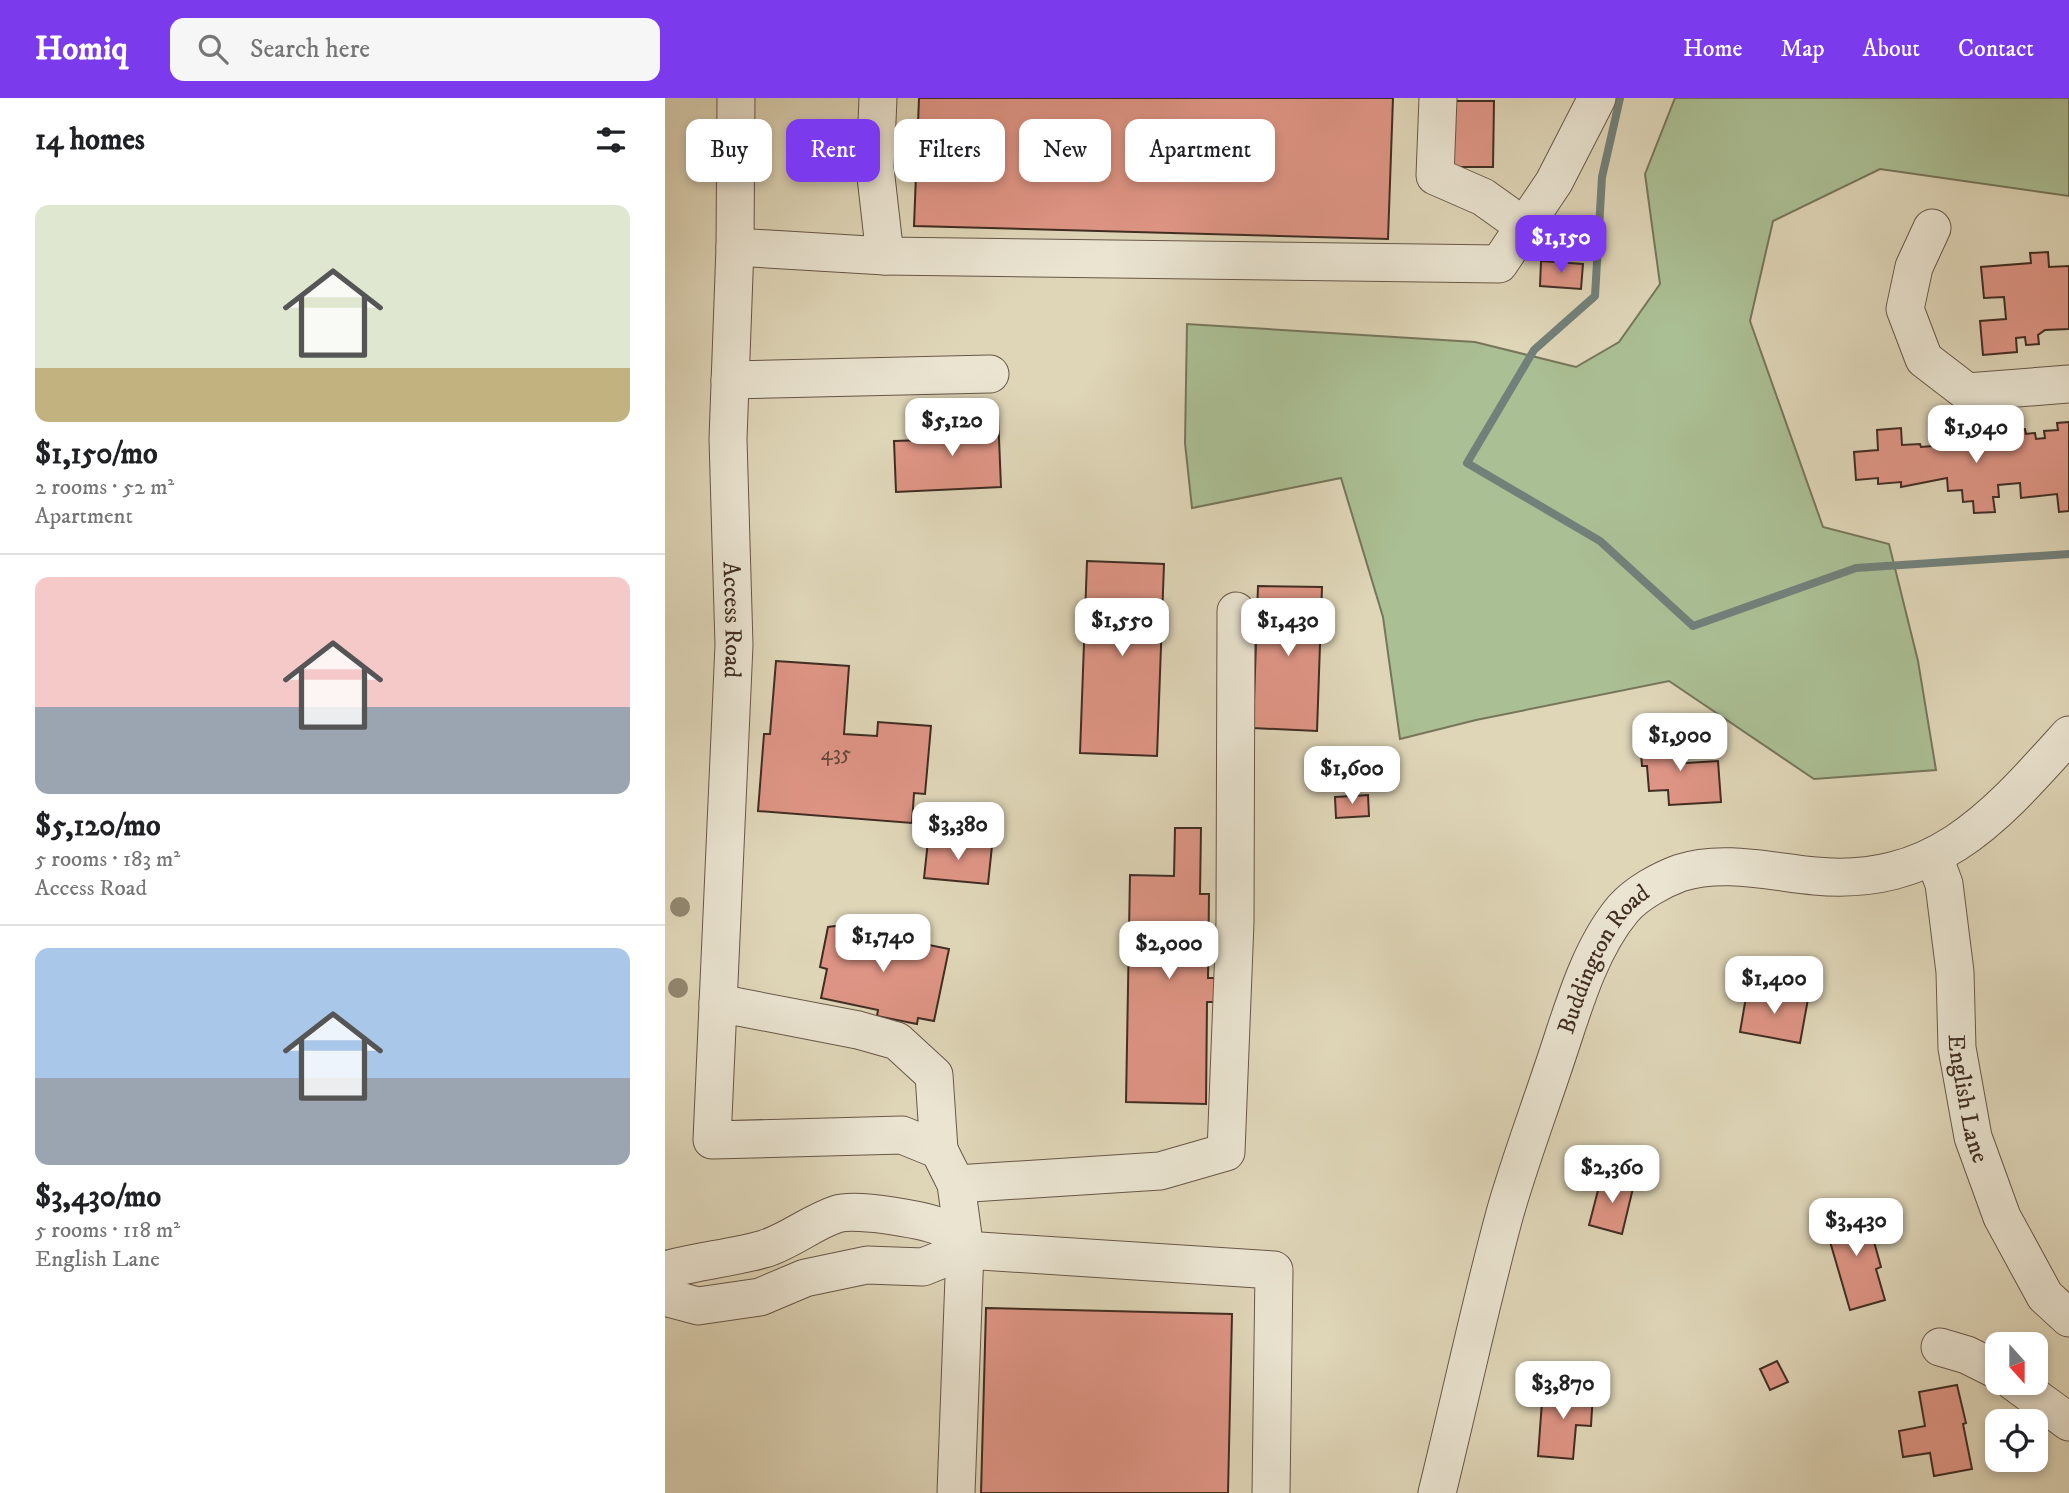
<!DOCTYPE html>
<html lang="en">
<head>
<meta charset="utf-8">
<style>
  body { margin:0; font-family:"IM FELL DW Pica",serif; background:#f6f6f6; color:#202124; height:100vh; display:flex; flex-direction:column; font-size:26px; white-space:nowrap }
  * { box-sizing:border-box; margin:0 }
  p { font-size:23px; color:#757577 }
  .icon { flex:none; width:38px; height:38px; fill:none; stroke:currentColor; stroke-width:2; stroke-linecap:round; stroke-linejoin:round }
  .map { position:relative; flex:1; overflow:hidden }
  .sheet { display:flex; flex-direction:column; background:#fff; width:665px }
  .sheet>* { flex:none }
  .top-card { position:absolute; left:21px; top:21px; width:665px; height:63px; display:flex; gap:14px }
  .needle { width:46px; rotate:159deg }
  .fabs { position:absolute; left:1320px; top:1234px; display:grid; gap:14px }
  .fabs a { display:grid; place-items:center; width:63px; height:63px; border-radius:14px; background:#fff; box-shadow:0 4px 10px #0003; font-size:35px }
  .price { position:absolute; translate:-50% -60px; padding:0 16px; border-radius:14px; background:#fff; color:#222; font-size:23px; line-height:46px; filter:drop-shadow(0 2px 4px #0008) }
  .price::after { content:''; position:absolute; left:50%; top:42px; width:21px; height:16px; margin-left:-10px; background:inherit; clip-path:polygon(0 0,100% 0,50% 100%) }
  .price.on { background:#7c3aed; color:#fff }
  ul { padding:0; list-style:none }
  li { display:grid; align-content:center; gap:14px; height:371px; padding:0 35px }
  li+li { border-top:2px solid #e0e0e0 }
  li span { display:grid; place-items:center; height:217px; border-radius:14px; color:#555 }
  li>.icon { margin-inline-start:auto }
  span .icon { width:126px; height:126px; fill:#fffc; stroke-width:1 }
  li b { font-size:30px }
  h2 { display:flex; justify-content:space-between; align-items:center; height:84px; padding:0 35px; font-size:30px }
  .chip { padding:0 24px; border-radius:14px; background:#fff; box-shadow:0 4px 10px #0003; font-size:24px; line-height:63px }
  .chip.on { background:#7c3aed; color:#fff }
  header { display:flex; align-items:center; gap:42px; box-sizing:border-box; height:98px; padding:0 35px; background:#7c3aed; color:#fff }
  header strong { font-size:33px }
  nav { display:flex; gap:38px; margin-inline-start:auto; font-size:24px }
  .search { width:490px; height:63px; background:#f6f6f6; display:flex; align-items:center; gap:18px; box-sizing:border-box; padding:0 24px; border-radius:14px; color:#757577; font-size:26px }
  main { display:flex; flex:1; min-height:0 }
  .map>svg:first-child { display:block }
</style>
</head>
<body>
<header>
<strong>Homiq</strong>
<div class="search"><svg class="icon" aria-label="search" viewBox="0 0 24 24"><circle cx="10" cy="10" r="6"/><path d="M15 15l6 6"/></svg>Search here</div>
<nav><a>Home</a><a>Map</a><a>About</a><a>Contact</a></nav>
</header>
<main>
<section class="sheet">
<h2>14 homes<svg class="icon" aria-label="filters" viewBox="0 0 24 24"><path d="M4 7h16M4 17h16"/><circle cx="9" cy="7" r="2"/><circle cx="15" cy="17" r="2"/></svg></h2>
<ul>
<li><span style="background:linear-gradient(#dfe7d0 75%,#c2b280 0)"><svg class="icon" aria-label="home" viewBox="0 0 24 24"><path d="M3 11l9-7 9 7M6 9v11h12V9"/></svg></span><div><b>$1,150/mo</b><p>2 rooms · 52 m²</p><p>Apartment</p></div></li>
<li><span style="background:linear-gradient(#f6c9c9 60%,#9aa5b1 0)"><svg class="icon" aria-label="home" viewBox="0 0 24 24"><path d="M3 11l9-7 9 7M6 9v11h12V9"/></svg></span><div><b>$5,120/mo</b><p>5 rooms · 183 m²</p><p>Access Road</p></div></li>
<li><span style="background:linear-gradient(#a9c7e8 60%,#9aa5b1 0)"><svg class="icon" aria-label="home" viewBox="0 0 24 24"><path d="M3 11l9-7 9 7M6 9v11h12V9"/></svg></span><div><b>$3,430/mo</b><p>5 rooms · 118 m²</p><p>English Lane</p></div></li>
</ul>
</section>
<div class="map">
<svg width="1404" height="1395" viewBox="0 0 1404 1395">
  <rect width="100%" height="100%" fill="#dfd6b8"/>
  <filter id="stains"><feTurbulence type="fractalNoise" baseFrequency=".00286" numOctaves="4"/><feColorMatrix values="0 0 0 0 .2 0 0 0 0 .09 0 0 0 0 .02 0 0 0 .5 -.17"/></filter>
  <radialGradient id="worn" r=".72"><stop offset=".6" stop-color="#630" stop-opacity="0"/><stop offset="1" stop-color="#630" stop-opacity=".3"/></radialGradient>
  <polygon fill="#abbf94" stroke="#76765b" stroke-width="2" points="1010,0 1404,0 1404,98 1215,71 1108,123 1085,223 1158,429 1224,446 1253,563 1271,672 1149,681 1004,583 811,622 735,641 718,519 676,380 527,410 520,345 522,226 810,244 911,269 954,244 995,186 980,76"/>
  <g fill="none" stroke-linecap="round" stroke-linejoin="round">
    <polyline stroke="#72807a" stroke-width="8" points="955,0 937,79 930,198 869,252 802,365 935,443 1028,528 1191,470 1404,456"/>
  </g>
  <g fill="#df9585" stroke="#402d22" stroke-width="2">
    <polygon points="254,0 728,0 723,141 249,128"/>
    <polygon points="782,3 829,3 828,69 781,69"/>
    <polygon points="1383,154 1384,169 1404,168 1404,231 1380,232 1373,237 1374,246 1361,247 1360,239 1351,240 1352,254 1318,257 1315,223 1341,221 1339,199 1319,200 1316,169 1366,165 1365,155"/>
    <polygon points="876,163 918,166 916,191 875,188"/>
    <polygon points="333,316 336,389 231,394 229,343 291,341 290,318"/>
    <polygon points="1404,324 1404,413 1394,414 1392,396 1356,400 1355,385 1333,387 1334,399 1328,399 1330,414 1309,415 1308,403 1298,404 1297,392 1283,393 1282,380 1236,389 1236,384 1213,386 1213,380 1191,382 1189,354 1213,352 1212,332 1236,330 1237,347 1255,346 1256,349 1280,347 1280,342 1300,340 1301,346 1312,345 1311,336 1360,331 1361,336 1370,335 1371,341 1380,340 1379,333 1393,332 1392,325"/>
    <polygon points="422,463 499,466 492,658 415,655"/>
    <polygon points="593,488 657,489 652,633 588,630"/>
    <polygon points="111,563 184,568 179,636 212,638 213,624 266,628 260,696 249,695 247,725 93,713 99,636 105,636"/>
    <polygon points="1019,640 1021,665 1053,663 1056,704 1004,707 1003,692 984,693 982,668 977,668 975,643"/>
    <polygon points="703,697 704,718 671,720 670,699"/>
    <polygon points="510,730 536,730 535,796 544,796 543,880 555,880 555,904 542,904 541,1006 461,1004 465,777 509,778"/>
    <polygon points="263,743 327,748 323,786 259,780"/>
    <polygon points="170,828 284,851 269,923 253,920 252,926 212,918 213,912 156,900 162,871 155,869 163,829"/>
    <polygon points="1086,891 1143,901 1135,945 1075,934 1082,893"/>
    <polygon points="937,1077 969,1086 957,1136 924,1127"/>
    <polygon points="1200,1111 1216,1169 1211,1171 1220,1202 1185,1212 1159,1123"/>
    <polygon points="321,1210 567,1216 563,1395 316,1395"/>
    <polygon points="1112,1263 1123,1284 1105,1292 1095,1271"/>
    <polygon points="1292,1287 1301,1325 1298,1326 1307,1371 1269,1378 1265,1355 1238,1359 1234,1333 1260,1328 1254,1294"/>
    <polygon points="878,1290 928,1294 926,1328 911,1327 908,1361 873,1358"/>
  </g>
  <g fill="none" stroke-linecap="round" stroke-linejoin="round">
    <g stroke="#685748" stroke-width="39">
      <g id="minor">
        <path id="s1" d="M71 0 70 149 63 341 69 547 47 1042 237 1037 274 1052 291 1086 300 1152 291 1395"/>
        <polyline points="213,0 210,70 220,158"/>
        <polyline points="773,0 770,78 818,99 860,129"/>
        <polyline points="1267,130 1249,169 1240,211 1259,261 1302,294 1404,286"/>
        <polyline points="70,149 220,158 834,166 889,84 932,0"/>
        <polyline points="65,282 325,276"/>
        <path id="s2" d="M1269 759 1279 786 1290 874 1292 950 1308 1039 1337 1119 1380 1198 1404 1220"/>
        <polyline points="53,905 193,932 232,943 269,977 274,1052"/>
        <polyline points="291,1086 495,1073 561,1054 570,824 571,513"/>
        <path d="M0 1172C33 1163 66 1160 99 1151 125 1143 147 1124 172 1116 192 1110 264 1122 283 1132 290 1136 295 1146 300 1152"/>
        <polyline points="0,1199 33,1208 95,1199 140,1180 202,1167 258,1169 300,1152 609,1172 606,1395"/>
        <polyline points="1275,1249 1302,1257 1332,1272"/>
        <polyline points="1349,1284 1404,1324"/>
        <path id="s3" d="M772 1395C795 1302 815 1207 840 1115 854 1066 872 1018 888 970 906 918 922 854 958 811 972 795 996 782 1015 775 1058 761 1107 774 1150 778 1271 789 1330 719 1404 637"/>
      </g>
    </g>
    <use href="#minor" stroke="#eae4d1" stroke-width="37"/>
  </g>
  <g fill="#938972">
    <circle cx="15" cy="809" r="10"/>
    <circle cx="13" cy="890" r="10"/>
  </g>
  <g text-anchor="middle" stroke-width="5" stroke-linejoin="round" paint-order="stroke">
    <g font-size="21" fill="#68473b">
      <text x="171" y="662">435</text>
    </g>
    <g font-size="24" fill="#402d22" stroke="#eae4d1">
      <text dy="8" stroke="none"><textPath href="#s1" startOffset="522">Access Road</textPath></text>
      <text dy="8" stroke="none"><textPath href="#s3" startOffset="562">Buddington Road</textPath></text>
      <text dy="8" stroke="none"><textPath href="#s2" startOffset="245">English Lane</textPath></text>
    </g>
  </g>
  <rect width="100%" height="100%" filter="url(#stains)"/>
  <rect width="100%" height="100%" fill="url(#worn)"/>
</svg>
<div class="fabs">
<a><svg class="needle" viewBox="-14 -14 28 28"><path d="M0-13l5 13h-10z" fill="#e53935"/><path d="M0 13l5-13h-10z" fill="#757577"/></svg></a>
<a><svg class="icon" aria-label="locate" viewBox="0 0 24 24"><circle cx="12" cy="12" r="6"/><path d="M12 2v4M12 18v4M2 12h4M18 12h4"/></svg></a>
</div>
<b class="price on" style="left:896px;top:177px">$1,150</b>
<b class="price" style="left:287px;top:360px">$5,120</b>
<b class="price" style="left:1311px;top:367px">$1,940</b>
<b class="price" style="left:457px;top:560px">$1,550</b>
<b class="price" style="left:623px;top:560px">$1,430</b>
<b class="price" style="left:1015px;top:675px">$1,900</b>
<b class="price" style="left:687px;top:708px">$1,600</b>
<b class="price" style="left:293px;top:764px">$3,380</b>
<b class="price" style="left:218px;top:876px">$1,740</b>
<b class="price" style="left:504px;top:883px">$2,000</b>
<b class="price" style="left:1109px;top:918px">$1,400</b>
<b class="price" style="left:947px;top:1107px">$2,360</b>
<b class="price" style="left:1191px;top:1160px">$3,430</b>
<b class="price" style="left:898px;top:1323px">$3,870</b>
<div class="top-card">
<a class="chip">Buy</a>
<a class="chip on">Rent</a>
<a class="chip">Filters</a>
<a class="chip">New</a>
<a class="chip">Apartment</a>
</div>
</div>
</main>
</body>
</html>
